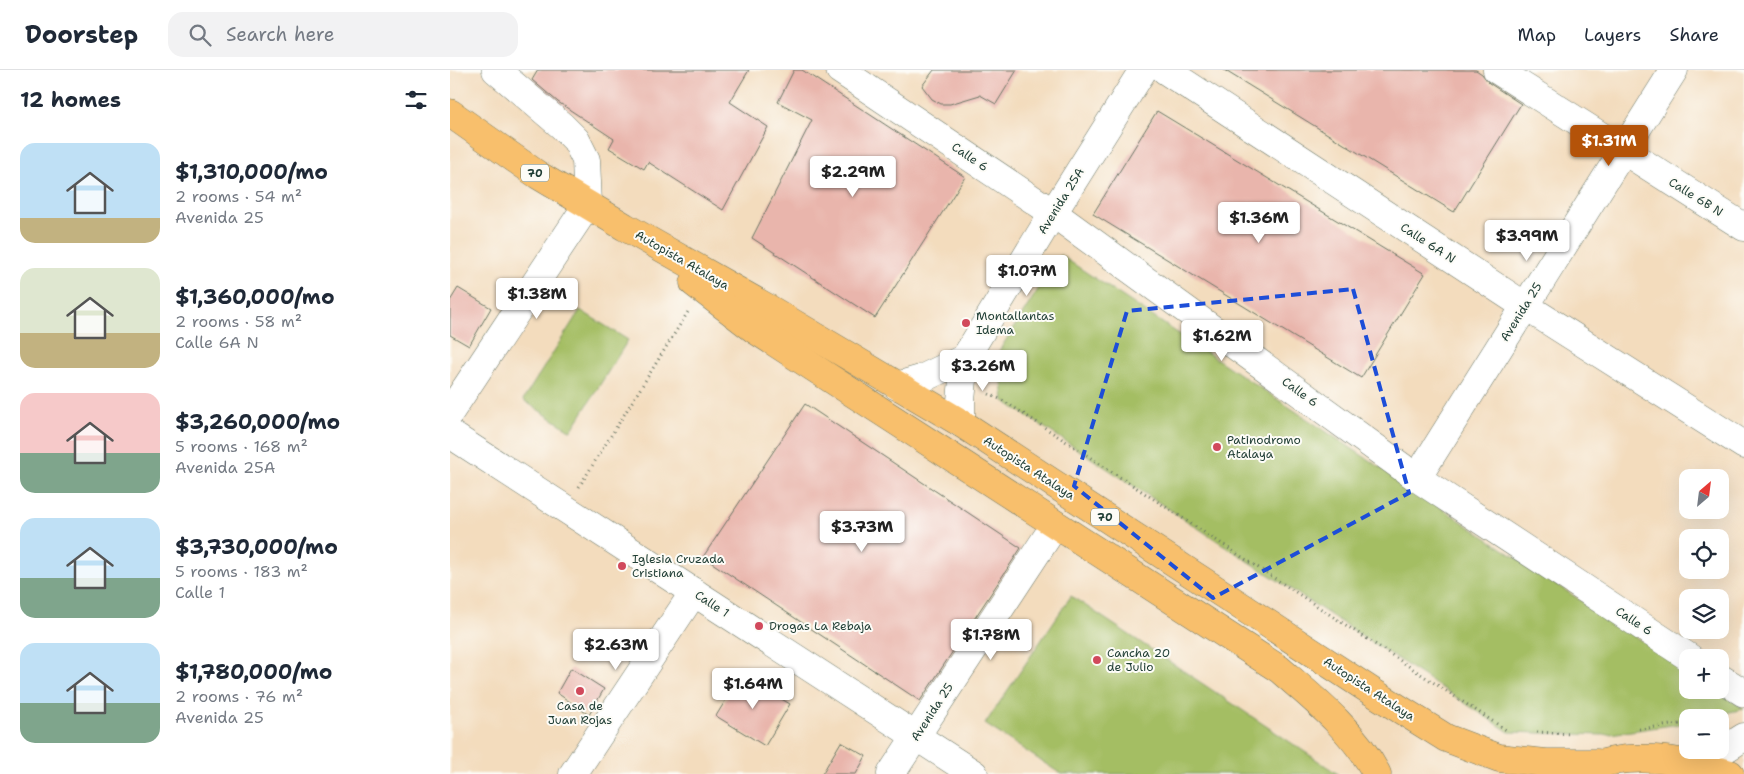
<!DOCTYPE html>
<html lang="en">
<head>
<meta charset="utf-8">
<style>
  body { margin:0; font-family:"Shantell Sans",sans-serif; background:#f2f2f3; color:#1f2937; height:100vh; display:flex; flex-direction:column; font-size:19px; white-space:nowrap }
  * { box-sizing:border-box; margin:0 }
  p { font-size:16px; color:#747a83 }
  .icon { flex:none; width:28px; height:28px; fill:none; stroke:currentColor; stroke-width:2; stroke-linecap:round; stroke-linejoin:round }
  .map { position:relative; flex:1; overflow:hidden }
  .sheet { display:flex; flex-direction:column; background:#fff; width:450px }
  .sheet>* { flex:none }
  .needle { width:32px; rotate:28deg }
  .buttons { position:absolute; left:1229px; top:399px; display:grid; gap:10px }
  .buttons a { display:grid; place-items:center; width:50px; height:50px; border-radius:10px; background:#fff; box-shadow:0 5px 20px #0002; font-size:25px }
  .price { position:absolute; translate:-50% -42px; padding:0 11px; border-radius:5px; background:#fff; color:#222; font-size:16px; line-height:32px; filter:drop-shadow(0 1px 2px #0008) }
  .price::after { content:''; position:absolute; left:50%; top:30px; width:15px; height:11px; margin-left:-8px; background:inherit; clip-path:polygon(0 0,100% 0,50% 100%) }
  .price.active { background:#b45309; color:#fff }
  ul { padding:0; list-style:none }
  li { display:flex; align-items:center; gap:15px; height:125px; padding:0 20px }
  li span { display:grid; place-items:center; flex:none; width:140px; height:100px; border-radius:15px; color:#555 }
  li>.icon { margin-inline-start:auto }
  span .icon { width:60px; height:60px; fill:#fffc; stroke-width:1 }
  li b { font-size:21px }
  h2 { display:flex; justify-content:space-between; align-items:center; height:60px; padding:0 20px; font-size:21px }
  header { display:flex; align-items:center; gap:30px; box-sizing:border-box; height:70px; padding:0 25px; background:#fff; border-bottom:1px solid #e0e1e3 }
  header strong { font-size:24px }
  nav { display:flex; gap:28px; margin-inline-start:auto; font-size:18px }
  .search { width:350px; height:45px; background:#f2f2f3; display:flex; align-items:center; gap:12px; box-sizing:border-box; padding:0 18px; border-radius:15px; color:#747a83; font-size:19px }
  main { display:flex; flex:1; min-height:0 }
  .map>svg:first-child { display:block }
</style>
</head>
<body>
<header>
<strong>Doorstep</strong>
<div class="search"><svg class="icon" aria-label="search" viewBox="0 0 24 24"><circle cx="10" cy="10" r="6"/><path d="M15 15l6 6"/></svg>Search here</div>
<nav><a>Map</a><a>Layers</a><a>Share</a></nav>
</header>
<main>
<section class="sheet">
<h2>12 homes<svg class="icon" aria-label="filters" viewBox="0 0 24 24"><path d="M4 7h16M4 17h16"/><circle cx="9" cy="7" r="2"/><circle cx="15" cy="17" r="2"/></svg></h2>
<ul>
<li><span style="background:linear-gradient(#bfe0f5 75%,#c2b280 0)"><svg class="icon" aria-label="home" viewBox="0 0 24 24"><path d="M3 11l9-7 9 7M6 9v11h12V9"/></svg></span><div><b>$1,310,000/mo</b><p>2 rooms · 54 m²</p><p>Avenida 25</p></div></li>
<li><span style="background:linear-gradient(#dfe7d0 65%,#c2b280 0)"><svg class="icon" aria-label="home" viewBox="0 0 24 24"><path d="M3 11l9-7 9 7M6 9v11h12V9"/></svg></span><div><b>$1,360,000/mo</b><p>2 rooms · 58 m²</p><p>Calle 6A N</p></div></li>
<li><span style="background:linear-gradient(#f6c9c9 60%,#7fa58c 0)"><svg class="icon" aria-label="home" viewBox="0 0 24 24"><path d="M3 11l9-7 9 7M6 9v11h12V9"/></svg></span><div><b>$3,260,000/mo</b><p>5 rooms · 168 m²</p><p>Avenida 25A</p></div></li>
<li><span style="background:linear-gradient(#bfe0f5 60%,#7fa58c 0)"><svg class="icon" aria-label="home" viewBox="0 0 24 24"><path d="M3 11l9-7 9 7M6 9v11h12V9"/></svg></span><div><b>$3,730,000/mo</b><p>5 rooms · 183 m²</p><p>Calle 1</p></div></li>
<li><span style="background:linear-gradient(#bfe0f5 60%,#7fa58c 0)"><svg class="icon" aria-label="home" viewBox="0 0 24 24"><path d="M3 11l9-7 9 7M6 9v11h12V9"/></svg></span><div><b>$1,780,000/mo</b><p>2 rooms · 76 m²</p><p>Avenida 25</p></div></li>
</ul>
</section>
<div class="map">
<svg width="1294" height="704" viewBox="0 0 1294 704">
  <rect width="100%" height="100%" fill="#fdfcf7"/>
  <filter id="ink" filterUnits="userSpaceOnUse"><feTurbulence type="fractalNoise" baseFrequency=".02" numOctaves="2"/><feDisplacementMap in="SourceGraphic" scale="10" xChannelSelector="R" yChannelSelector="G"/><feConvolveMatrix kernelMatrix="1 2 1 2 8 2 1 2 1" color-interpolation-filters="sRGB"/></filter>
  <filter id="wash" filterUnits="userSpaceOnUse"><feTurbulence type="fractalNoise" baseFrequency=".0096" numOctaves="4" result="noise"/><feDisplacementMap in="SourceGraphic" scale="20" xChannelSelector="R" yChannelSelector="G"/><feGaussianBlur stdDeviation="1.12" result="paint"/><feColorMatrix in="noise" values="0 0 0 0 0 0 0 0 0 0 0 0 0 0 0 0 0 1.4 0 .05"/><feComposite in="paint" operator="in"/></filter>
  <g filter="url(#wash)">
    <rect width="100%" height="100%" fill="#f3dcbd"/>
    <g fill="#a4be64" stroke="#627e4c">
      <polygon points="610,185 1237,601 1238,620 1266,620 1294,639 1256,647 1238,648 1237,652 1229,654 1153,665 1059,662 554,331 549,281"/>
      <polygon points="130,240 178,270 121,361 73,330"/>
      <polygon points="621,526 888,704 611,704 535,654"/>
    </g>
    <g id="blocks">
      <g fill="#e9b5ac">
        <polygon points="88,0 299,0 280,32 318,57 273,140 198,92 194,99 159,78 164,69 108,32 82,10"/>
        <polygon points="344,0 352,0 515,107 425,248 302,168 362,50 328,32"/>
        <polygon points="484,0 567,0 546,34 530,25 500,34 491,34 482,29 472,16"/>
        <polygon points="774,0 1026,0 1032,4 1039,13 1071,34 1004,142"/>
        <polygon points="707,41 975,204 911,308 643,144"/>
        <polygon points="8,218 41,238 19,276 0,265 0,231"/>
        <polygon points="355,334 571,478 470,631 253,487"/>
        <polygon points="121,598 154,619 139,645 107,623"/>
        <polygon points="291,605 340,634 315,676 266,646"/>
        <polygon points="391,672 416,686 406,704 372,704"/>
      </g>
    </g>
  </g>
  <g filter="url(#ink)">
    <use href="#blocks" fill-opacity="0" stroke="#697564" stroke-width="1"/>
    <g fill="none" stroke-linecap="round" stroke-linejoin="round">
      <g stroke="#697564" stroke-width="29">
        <g id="minor">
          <polyline points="390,0 603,143 967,408 1240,588"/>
          <polyline points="715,0 1075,236 1294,375"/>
          <polyline points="1047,0 1294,157"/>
          <polyline points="447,316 471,309 515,288"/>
          <polyline points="0,342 138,134 136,90 126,70 112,56 46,0"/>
          <polyline points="511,353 511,331 515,288 603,143 693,0"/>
          <polyline points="0,364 524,704"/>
          <polyline points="967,408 1224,0"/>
          <polyline points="1270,608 1294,623"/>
          <polyline points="1245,693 1275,679 1294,667"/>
          <polyline points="123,704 244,522"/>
          <polyline points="441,704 605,455"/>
        </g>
      </g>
      <g stroke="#697564" stroke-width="29">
        <g id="major">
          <polyline points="0,43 88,105 175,157 316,237 511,353 924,623 996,668 1049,688 1096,693 1147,693"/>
          <path d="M244 213 304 259 829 599C865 630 904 661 927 704"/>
          <path d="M1131 701C1178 679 1232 690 1280 704"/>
        </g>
      </g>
      <g stroke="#697564" stroke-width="3" stroke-dasharray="1 4" stroke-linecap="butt">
        <polyline points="539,324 554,331 1056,660"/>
        <polyline points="129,417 238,242"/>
        <polyline points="1189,659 1238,653"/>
        <polyline points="1087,662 1120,664"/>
      </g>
      <use href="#minor" stroke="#fff" stroke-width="28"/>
      <use href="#major" stroke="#f8bf6c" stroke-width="28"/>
    </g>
  </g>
  <path fill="none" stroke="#1d4ed8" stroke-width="4" stroke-dasharray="10 6" stroke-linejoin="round" d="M903 219 959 423 763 528 624 416 677 241Z"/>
  <g fill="#d1495b" stroke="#fdfcf7" stroke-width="2">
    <circle cx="516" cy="253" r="5"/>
    <circle cx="767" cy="377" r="5"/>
    <circle cx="172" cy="496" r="5"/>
    <circle cx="309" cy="556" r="5"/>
    <circle cx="647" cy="590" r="5"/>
    <circle cx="130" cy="621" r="5"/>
  </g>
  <g text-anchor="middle" stroke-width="4" stroke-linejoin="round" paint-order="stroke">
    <g fill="#fdfcf7" stroke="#62766e" stroke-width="1">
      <rect x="71" y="94.5" width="28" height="17" rx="4"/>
      <rect x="641" y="438.5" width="28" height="17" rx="4"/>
    </g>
    <g font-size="11" font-weight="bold" fill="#1f3d34">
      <text x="85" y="107">70</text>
      <text x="655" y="451">70</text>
    </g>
    <g font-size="12" fill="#1f3d34" stroke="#fdfcf7">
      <text transform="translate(520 87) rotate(34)" y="4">Calle 6</text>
      <text transform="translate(1246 127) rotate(32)" y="4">Calle 6B N</text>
      <text transform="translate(611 131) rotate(-58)" y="4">Avenida 25A</text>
      <text transform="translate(978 173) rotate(33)" y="4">Calle 6A N</text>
      <text transform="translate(232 190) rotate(30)" y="4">Autopista Atalaya</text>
      <text transform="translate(1071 242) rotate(-58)" y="4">Avenida 25</text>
      <text transform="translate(850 322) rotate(36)" y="4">Calle 6</text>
      <text transform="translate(579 398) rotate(33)" y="4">Autopista Atalaya</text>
      <text transform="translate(262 534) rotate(33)" y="4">Calle 1</text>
      <text transform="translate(1184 551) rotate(33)" y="4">Calle 6</text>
      <text transform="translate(919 619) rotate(33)" y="4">Autopista Atalaya</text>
      <text transform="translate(482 642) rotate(-57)" y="4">Avenida 25</text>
    </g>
    <g font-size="12" fill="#1f3d34" stroke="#fdfcf7" text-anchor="start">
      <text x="526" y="250">Montallantas<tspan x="526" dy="14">Idema</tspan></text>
      <text x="777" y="374">Patinodromo<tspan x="777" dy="14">Atalaya</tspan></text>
      <text x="182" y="493">Iglesia Cruzada<tspan x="182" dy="14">Cristiana</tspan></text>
      <text x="319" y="560">Drogas La Rebaja</text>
      <text x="657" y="587">Cancha 20<tspan x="657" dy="14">de Julio</tspan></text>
      <text x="130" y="640" text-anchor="middle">Casa de<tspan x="130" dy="14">Juan Rojas</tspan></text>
    </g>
  </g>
</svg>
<div class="buttons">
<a><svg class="needle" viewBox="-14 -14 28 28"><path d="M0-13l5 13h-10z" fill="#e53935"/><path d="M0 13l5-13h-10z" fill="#747a83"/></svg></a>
<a><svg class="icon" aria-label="locate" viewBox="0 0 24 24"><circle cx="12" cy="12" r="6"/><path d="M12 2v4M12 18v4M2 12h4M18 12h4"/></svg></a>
<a><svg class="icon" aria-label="layers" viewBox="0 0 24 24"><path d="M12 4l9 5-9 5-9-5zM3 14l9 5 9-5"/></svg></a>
<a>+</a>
<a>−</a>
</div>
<b class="price active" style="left:1159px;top:97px">$1.31M</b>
<b class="price" style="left:403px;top:128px">$2.29M</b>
<b class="price" style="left:809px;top:174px">$1.36M</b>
<b class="price" style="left:1077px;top:192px">$3.99M</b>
<b class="price" style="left:577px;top:227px">$1.07M</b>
<b class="price" style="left:87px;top:250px">$1.38M</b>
<b class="price" style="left:772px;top:292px">$1.62M</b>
<b class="price" style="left:533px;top:322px">$3.26M</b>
<b class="price" style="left:412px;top:483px">$3.73M</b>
<b class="price" style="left:541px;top:591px">$1.78M</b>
<b class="price" style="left:166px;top:601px">$2.63M</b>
<b class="price" style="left:303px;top:640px">$1.64M</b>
</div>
</main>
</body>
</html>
